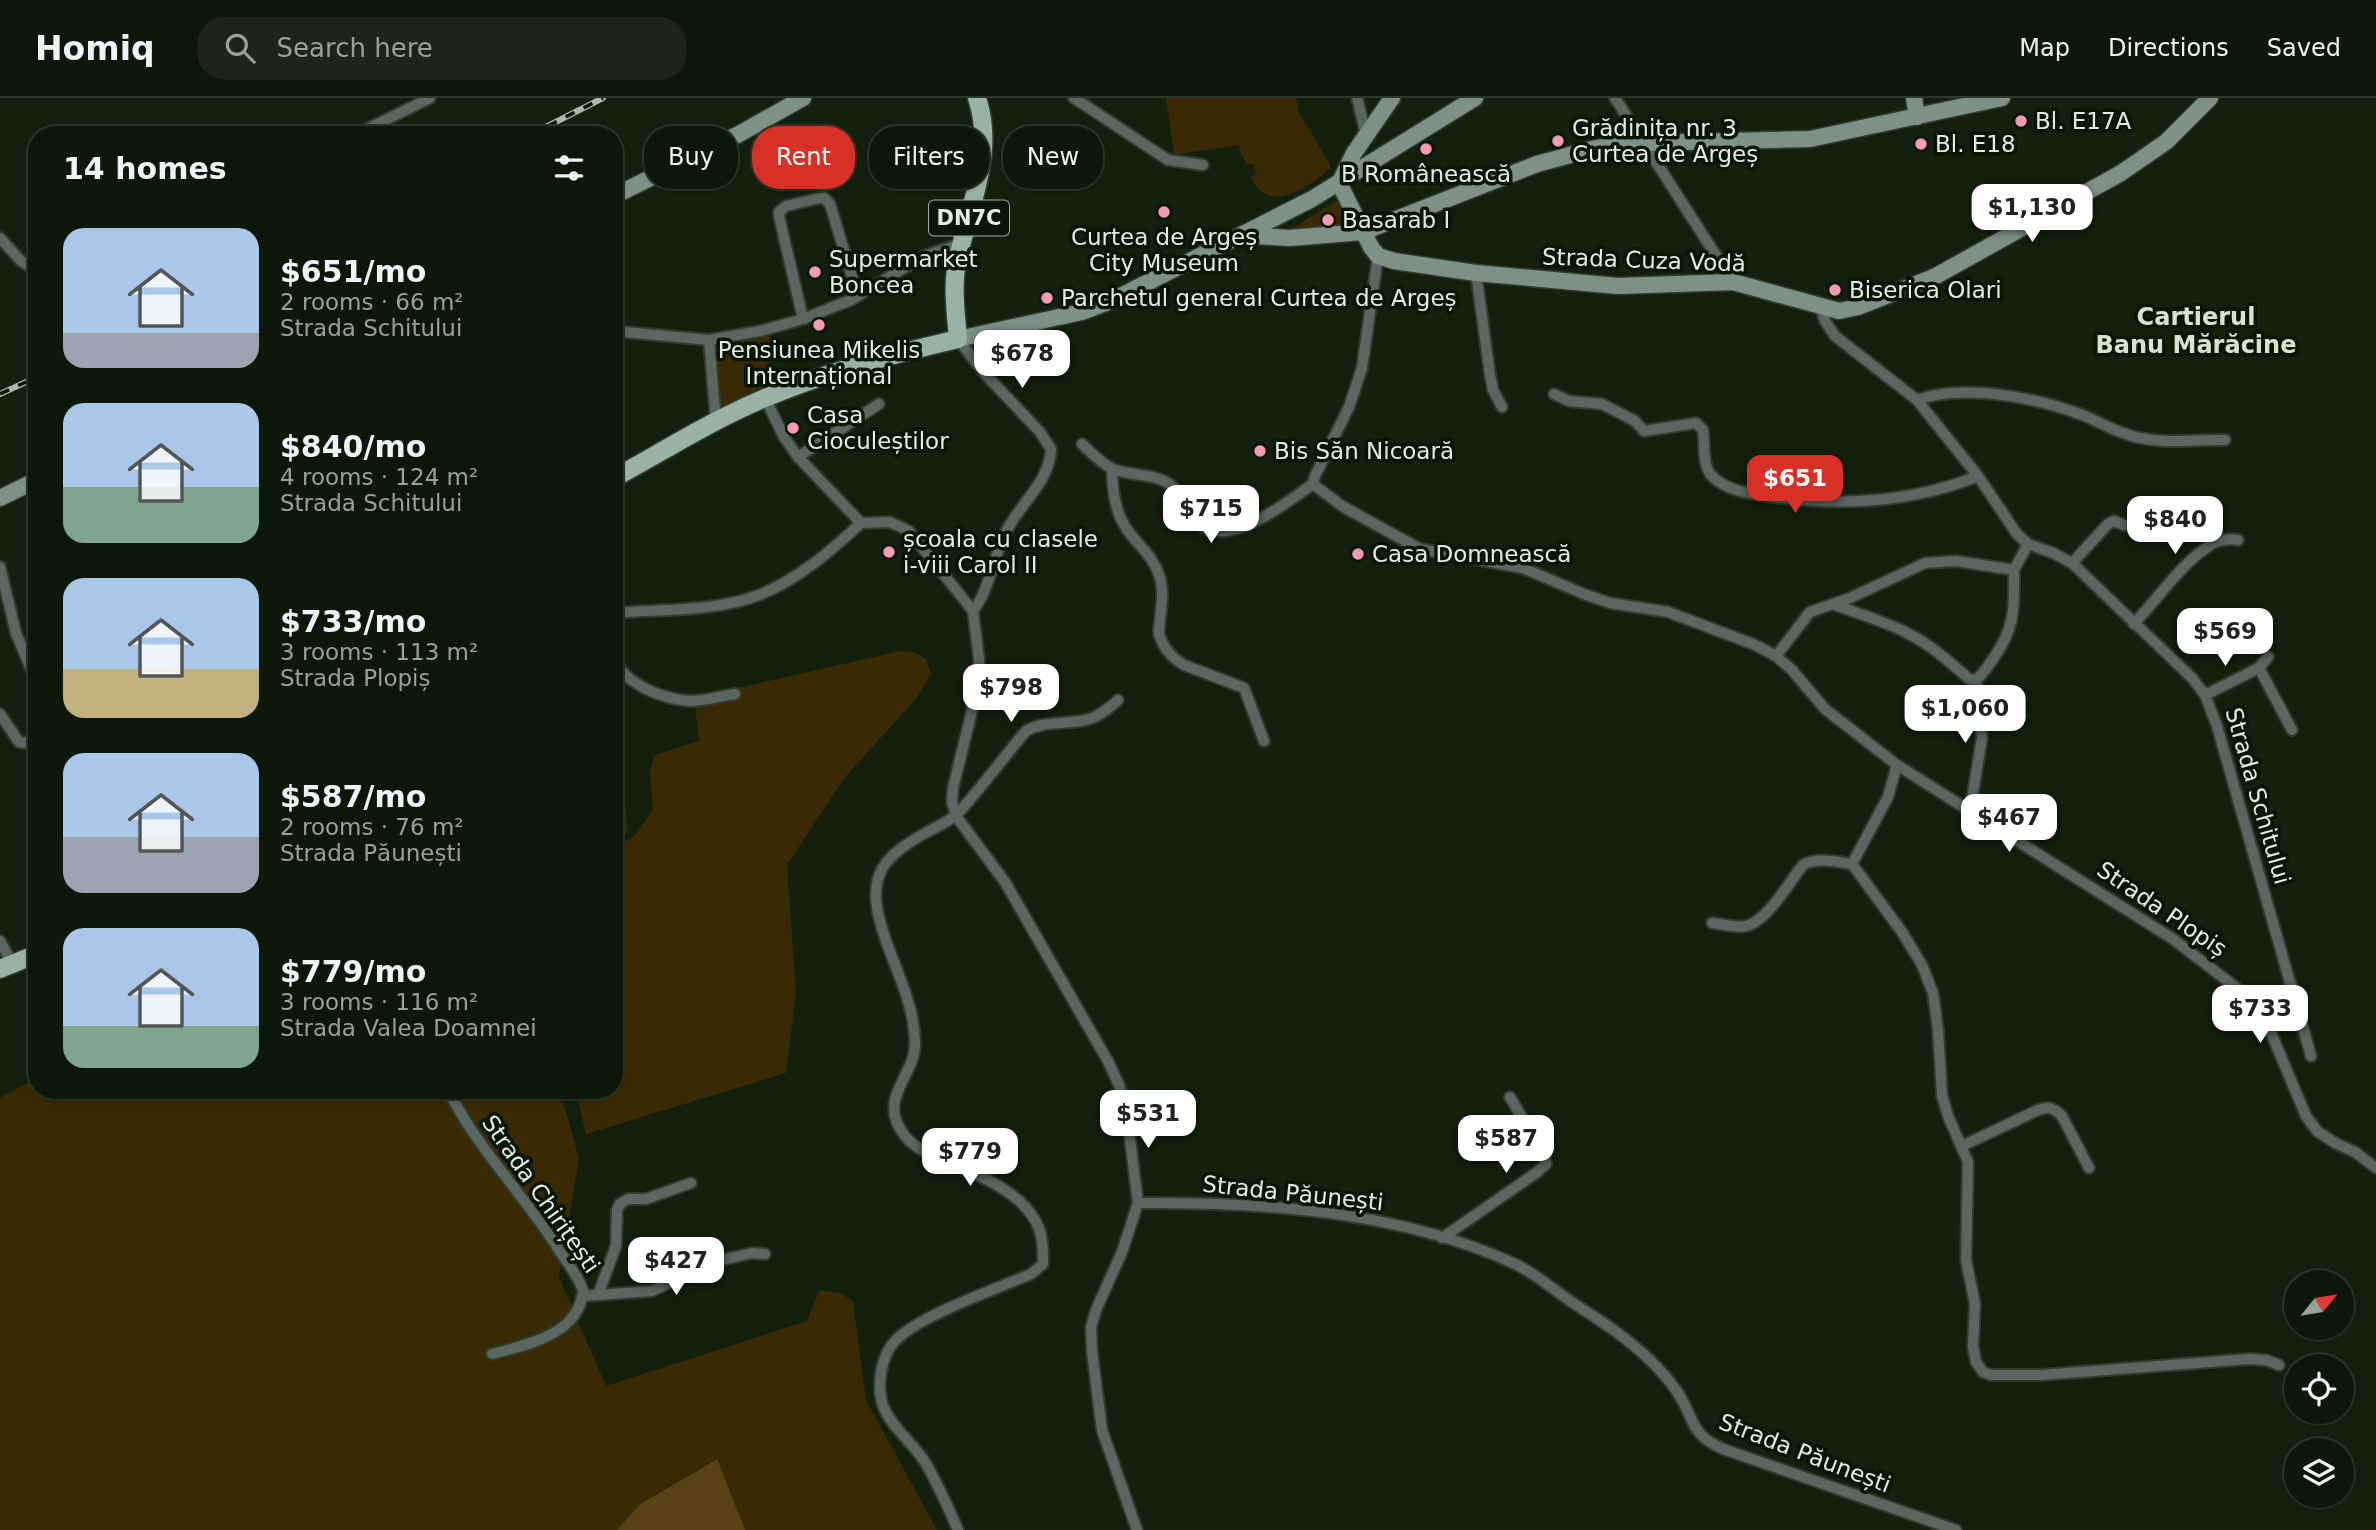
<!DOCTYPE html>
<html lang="en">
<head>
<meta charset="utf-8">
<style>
  body { margin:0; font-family:"DejaVu Sans",sans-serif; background:#1c2518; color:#f1f3f6; height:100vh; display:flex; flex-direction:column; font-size:26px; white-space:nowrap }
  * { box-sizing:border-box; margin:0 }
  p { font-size:23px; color:#9ba09c }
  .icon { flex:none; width:38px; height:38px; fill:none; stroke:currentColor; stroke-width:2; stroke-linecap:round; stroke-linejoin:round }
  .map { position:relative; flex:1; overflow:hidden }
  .details { position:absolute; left:28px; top:28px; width:595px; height:973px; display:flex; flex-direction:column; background:#0e180a; border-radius:28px; box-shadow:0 2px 5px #0004,0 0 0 2px #2e372b }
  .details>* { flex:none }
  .top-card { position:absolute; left:644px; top:28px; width:665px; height:63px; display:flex; gap:14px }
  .needle { width:46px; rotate:60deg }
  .buttons { position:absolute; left:2284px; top:1172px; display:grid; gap:14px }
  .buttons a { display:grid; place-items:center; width:70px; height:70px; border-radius:50%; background:#0e180a; box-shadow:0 2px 5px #0004,0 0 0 2px #2e372b; font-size:35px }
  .price { position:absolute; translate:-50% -60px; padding:0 16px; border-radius:14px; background:#fff; color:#222; font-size:23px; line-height:46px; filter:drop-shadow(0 2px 4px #0008) }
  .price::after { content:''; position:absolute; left:50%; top:42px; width:21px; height:16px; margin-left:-10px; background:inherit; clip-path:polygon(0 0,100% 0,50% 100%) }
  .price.selected { background:#d93025; color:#fff }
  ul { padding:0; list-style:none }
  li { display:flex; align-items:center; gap:21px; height:175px; padding:0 35px }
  li span { display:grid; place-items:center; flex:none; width:196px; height:140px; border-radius:21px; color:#555 }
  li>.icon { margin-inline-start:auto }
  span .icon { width:84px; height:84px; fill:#fffc; stroke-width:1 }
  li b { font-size:30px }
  h2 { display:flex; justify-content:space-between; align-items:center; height:84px; padding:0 35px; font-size:30px }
  .pill { padding:0 24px; border-radius:28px; background:#0e180a; box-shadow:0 2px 5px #0004,0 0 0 2px #2e372b; font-size:24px; line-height:63px }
  .pill.selected { background:#d93025; color:#fff }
  header { display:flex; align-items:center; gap:42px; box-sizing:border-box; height:98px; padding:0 35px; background:#0e180a; border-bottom:2px solid #2e372b }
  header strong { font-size:33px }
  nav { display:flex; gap:38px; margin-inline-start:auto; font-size:24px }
  .search { width:490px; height:63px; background:#1c2518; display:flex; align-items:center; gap:18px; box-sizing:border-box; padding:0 24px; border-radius:28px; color:#9ba09c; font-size:26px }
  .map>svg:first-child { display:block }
</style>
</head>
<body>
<header>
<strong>Homiq</strong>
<div class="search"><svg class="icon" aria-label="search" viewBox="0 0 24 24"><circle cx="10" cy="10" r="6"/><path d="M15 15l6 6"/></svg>Search here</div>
<nav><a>Map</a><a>Directions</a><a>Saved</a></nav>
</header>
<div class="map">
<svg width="2376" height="1432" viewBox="0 0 2376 1432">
  <rect width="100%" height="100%" fill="#13200d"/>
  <g fill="#3a2905">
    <path d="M1166 0H1296L1299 15 1330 66V70C1311 89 1268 118 1251 80L1257 75 1253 65 1247 67 1237 47 1174 57Z"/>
    <polygon points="1338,102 1352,129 1289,133 1294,129"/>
    <polygon points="770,235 777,254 767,260 770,270 758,276 763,288 722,310 713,244"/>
    <polygon points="900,553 914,554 926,561 931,576 916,601 845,679 787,767 796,894 786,975 586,1036 576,992 614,992 614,749 636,737 653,711 650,671 655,657 699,643 695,609 739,601 738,590"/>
    <polygon points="614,621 626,651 623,683 628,735 614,742"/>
    <polygon points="37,980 37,992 560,992 579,1061 559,1179 606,1288 807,1223 819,1192 839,1195 853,1203 866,1302 937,1432 745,1432 716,1361 640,1406 617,1432 0,1432 0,1000"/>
  </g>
  <polygon fill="#584112" points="717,1361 745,1432 617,1432 640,1406"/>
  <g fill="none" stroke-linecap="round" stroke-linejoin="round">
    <g stroke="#303d2a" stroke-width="14">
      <g id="street">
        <polyline points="1074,0 1168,62 1203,67"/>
        <polyline points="1357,0 1366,36"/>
        <polyline points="1615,0 1733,184"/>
        <polyline points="355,37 430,0"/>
        <polyline points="0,140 21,163 37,173"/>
        <polyline points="1476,175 1490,277 1493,292 1502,309"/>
        <polyline points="1821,210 1825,223 1835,238 1917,302 1978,378 2017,436 2028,446 2053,455 2072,465 2192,580 2205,597 2217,628 2311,958"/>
        <polyline points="803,221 779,118 779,114 786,108 820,100 824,100 830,106 858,198"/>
        <polyline points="614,233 709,242 760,233 803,221 851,202 924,158 961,146"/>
        <path d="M958 241 984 275 1040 334 1051 351C1050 383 1020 406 1007 432 993 458 991 489 973 513"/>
        <polyline points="709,242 716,324"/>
        <path d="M1554 296 1569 303 1602 306 1635 323 1644 333 1696 325 1703 332C1705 345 1702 368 1712 378 1726 393 1753 396 1772 399 1842 408 1912 405 1978 378"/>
        <polyline points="765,300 784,339 798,359 861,425"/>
        <path d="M1917 302C1964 285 2039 300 2085 318 2103 326 2120 336 2140 340 2167 346 2197 341 2225 342"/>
        <path d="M1082 346C1091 354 1101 365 1111 370 1129 379 1152 374 1169 386 1182 394 1186 414 1198 425 1228 453 1288 403 1313 386L1315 378 1349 309 1362 270 1378 158"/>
        <polyline points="798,359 879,306"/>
        <path d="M1112 371C1112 393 1115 415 1128 433 1139 448 1153 458 1159 477 1166 495 1159 517 1159 536 1163 550 1172 560 1184 567L1244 590 1264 643"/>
        <polyline points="1313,386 1342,408 1420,451 1523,470 1584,496 1610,505 1668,514 1753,546 1776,558 1792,572 1825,611 1897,667 2173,841 2251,901 2264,918 2306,1018 2317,1033 2335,1045 2355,1054 2376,1070"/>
        <polyline points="861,425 890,424 909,433 973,513 979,561 979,584 953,690 952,704 956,718 1005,784 1109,965 1119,987 1126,1009 1138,1105 1122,1154 1096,1212 1091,1229 1092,1254 1102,1332 1137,1432"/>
        <polyline points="2072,465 2108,426 2114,423 2124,427"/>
        <polyline points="0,469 16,535 37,585"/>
        <path d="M1833 506C1858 516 1885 523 1909 536 1931 547 1951 565 1969 581L1976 582C1983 576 1988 568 1993 561 2016 529 2014 509 2014 472"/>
        <path d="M614 515C661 511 715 514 759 497 797 482 831 453 861 425"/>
        <path d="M2134 526C2155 503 2182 466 2207 449 2216 442 2227 440 2238 442"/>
        <polyline points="1776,558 1810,514 1850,500 1925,465 1956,463 2014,472 2028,446"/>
        <polyline points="2268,559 2259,570 2292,632"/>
        <path d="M614 561C626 587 663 601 690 603 705 603 720 598 735 596"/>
        <polyline points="2205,597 2259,570"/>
        <polyline points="0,616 19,644 24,645 37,639"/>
        <polyline points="1970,713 1982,640 1976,582"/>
        <polyline points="1852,766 1888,699 1897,667"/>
        <path d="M1712 825C1722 826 1735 830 1746 828 1767 824 1789 784 1803 767 1817 759 1837 764 1852 766L1902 834 1922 867 1933 895 1938 932 1942 997 1948 1018 1968 1064 1966 1162 1975 1206 1973 1249 1976 1264 1983 1274 1991 1277H2041L2249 1261 2266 1262 2279 1267"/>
        <polyline points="0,843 13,867"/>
        <path d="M448 992C477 1050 524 1097 559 1152 567 1165 579 1178 583 1193 579 1237 526 1247 492 1256"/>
        <path d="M1962 1048 2038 1012C2049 1008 2054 1010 2062 1018L2089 1070"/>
        <path d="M1138 1105C1262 1104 1399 1113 1513 1165 1533 1174 1549 1188 1566 1200 1583 1212 1602 1223 1619 1236 1639 1251 1661 1271 1676 1292 1695 1319 1688 1336 1723 1351L1956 1432"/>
        <polyline points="1442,1140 1536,1075 1546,1066 1544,1057 1510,999"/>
        <polyline points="598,1197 616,1148 617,1112 620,1106 628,1101 646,1101 691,1085"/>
        <polyline points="583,1198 652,1193 713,1164 752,1155 765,1156"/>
        <path d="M958 1432C948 1409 938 1386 925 1364 913 1345 892 1330 883 1308 876 1288 881 1257 896 1242 921 1217 996 1191 1031 1176L1043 1166C1043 1152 1043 1136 1036 1124 1019 1092 976 1076 945 1063 931 1057 914 1050 905 1038 875 1000 916 979 915 944 914 901 892 867 881 827 866 777 884 758 927 734 937 729 950 723 958 715 982 689 1003 660 1026 633 1043 623 1062 626 1080 623 1096 621 1107 612 1118 602"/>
      </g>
    </g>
    <g stroke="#303d2a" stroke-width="19">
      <g id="secondary">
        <polyline points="1914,0 1917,19"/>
        <polyline points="1340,84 1354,55 1392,0"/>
        <polyline points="1339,85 1371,149 1378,158 1394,163 1476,175 1618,188 1733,184 1839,213 1858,209 1934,179 2121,75 2166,44 2210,0"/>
        <polyline points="614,98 741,35 803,0"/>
        <polyline points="1243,137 1289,140 1363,134 1537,66 1596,50 1645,45 1810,41 2002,0"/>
        <polyline points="958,241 1082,214 1113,202 1312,101 1475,0"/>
        <polyline points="0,400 37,382"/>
      </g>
    </g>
    <g stroke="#303d2a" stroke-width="21">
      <g id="primary">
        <path d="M614 380C664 353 712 322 765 300 827 274 893 256 958 241 956 216 952 189 957 165 968 109 996 57 977 0"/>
        <polyline points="0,871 37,856"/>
      </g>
    </g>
    <use href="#street" stroke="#5a6660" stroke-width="10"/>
    <use href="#secondary" stroke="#7e9187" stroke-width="16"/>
    <use href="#primary" stroke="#99b2a5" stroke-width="18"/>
    <g stroke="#aeb8aa" stroke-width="6">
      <g id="rail">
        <polyline points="530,37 603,0"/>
        <polyline points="0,296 37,279"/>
      </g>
    </g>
    <use href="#rail" stroke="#0a1605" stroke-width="3.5" stroke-dasharray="10" stroke-linecap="butt"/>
  </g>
  <g fill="#f19ab1" stroke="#0a1605" stroke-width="2.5">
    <circle cx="2021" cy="23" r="7"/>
    <circle cx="1558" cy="43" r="7"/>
    <circle cx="1921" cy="46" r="7"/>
    <circle cx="1426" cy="51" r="7"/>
    <circle cx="1164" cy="114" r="7"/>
    <circle cx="1328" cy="122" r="7"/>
    <circle cx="815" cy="174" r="7"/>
    <circle cx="1835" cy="192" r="7"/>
    <circle cx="1047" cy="200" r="7"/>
    <circle cx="819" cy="227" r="7"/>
    <circle cx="793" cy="330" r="7"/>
    <circle cx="1260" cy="353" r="7"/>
    <circle cx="889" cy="454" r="7"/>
    <circle cx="1358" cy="456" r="7"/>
  </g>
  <g text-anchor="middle" stroke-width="7" stroke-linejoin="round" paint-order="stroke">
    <rect fill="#0a1605" stroke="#a2ac9e" stroke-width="2" x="929" y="102.5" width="80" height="35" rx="5"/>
    <g font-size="21" font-weight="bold" fill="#e3ecdf">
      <text x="969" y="127">DN7C</text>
    </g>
    <g font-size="23" fill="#e3ecdf" stroke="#0a1605" text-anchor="start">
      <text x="2035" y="31">Bl. E17A</text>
      <text x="1572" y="38">Grădinița nr. 3<tspan x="1572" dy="26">Curtea de Argeș</tspan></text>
      <text x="1935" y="54">Bl. E18</text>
      <text x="1426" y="84" text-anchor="middle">B Românească</text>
      <text x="1342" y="130">Basarab I</text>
      <text x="1164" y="147" text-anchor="middle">Curtea de Argeș<tspan x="1164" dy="26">City Museum</tspan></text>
      <text x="829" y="169">Supermarket<tspan x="829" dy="26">Boncea</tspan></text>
      <text x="1849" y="200">Biserica Olari</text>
      <text x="1061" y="208">Parchetul general Curtea de Argeș</text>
      <text x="819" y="260" text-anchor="middle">Pensiunea Mikelis<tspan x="819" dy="26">Internațional</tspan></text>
      <text x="807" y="325">Casa<tspan x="807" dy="26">Cioculeștilor</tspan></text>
      <text x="1274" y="361">Bis Săn Nicoară</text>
      <text x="903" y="449">școala cu clasele<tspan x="903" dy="26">i-viii Carol II</tspan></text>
      <text x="1372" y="464">Casa Domnească</text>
    </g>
    <g font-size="23" fill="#e3ecdf" stroke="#0a1605">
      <text transform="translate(1644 162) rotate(2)" y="8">Strada Cuza Vodă</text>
      <text transform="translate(2258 698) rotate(74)" y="8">Strada Schitului</text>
      <text transform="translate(2162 811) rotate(34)" y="8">Strada Plopiș</text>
      <text transform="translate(1293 1095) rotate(6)" y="8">Strada Păunești</text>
      <text transform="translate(541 1096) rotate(55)" y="8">Strada Chirițești</text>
      <text transform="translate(1805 1355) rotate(21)" y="8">Strada Păunești</text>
    </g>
    <g font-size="24" font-weight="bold" fill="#d3e5cb" stroke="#0a1605">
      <text x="2196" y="227">Cartierul<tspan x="2196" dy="28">Banu Mărăcine</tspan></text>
    </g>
  </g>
</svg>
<div class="buttons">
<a><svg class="needle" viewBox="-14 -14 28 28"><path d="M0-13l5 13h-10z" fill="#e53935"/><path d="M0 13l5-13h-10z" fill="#9ba09c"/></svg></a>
<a><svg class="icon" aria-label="locate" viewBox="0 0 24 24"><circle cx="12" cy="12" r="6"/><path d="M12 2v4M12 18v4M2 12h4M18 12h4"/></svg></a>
<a><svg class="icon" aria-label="layers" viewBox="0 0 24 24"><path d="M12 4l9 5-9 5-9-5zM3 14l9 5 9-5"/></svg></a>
</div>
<b class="price" style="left:2032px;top:146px">$1,130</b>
<b class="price" style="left:1022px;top:292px">$678</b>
<b class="price selected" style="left:1795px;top:417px">$651</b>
<b class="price" style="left:1211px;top:447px">$715</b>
<b class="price" style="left:2175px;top:458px">$840</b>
<b class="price" style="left:2225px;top:570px">$569</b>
<b class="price" style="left:1011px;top:626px">$798</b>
<b class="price" style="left:1965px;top:647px">$1,060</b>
<b class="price" style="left:2009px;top:756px">$467</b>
<b class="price" style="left:2260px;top:947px">$733</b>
<b class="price" style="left:1148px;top:1052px">$531</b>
<b class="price" style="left:1506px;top:1077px">$587</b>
<b class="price" style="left:970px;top:1090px">$779</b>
<b class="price" style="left:676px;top:1199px">$427</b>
<div class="top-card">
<a class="pill">Buy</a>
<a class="pill selected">Rent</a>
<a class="pill">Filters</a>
<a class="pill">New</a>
</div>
<section class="details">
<h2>14 homes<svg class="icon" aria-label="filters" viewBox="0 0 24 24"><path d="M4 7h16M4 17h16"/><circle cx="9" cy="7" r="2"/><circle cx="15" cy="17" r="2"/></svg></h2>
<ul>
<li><span style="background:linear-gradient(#a9c7e8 75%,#9aa5b1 0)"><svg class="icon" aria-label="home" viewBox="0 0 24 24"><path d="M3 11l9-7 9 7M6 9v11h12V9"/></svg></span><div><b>$651/mo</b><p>2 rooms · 66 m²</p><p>Strada Schitului</p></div></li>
<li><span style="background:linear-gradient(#a9c7e8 60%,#7fa58c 0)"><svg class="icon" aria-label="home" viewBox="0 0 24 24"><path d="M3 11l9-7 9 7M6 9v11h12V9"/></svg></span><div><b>$840/mo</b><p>4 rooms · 124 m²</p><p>Strada Schitului</p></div></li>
<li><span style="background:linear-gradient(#a9c7e8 65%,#c2b280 0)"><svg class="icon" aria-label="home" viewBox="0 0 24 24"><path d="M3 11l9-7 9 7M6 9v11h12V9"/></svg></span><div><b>$733/mo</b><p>3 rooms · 113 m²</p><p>Strada Plopiș</p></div></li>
<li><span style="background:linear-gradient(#a9c7e8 60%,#9aa5b1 0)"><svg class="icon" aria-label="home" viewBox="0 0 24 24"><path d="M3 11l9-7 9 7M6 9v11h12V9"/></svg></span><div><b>$587/mo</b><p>2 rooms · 76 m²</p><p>Strada Păunești</p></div></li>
<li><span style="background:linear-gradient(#a9c7e8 70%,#7fa58c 0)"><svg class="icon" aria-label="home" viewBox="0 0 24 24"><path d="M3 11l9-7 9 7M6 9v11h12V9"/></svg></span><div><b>$779/mo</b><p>3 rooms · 116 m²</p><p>Strada Valea Doamnei</p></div></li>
</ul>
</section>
</div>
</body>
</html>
